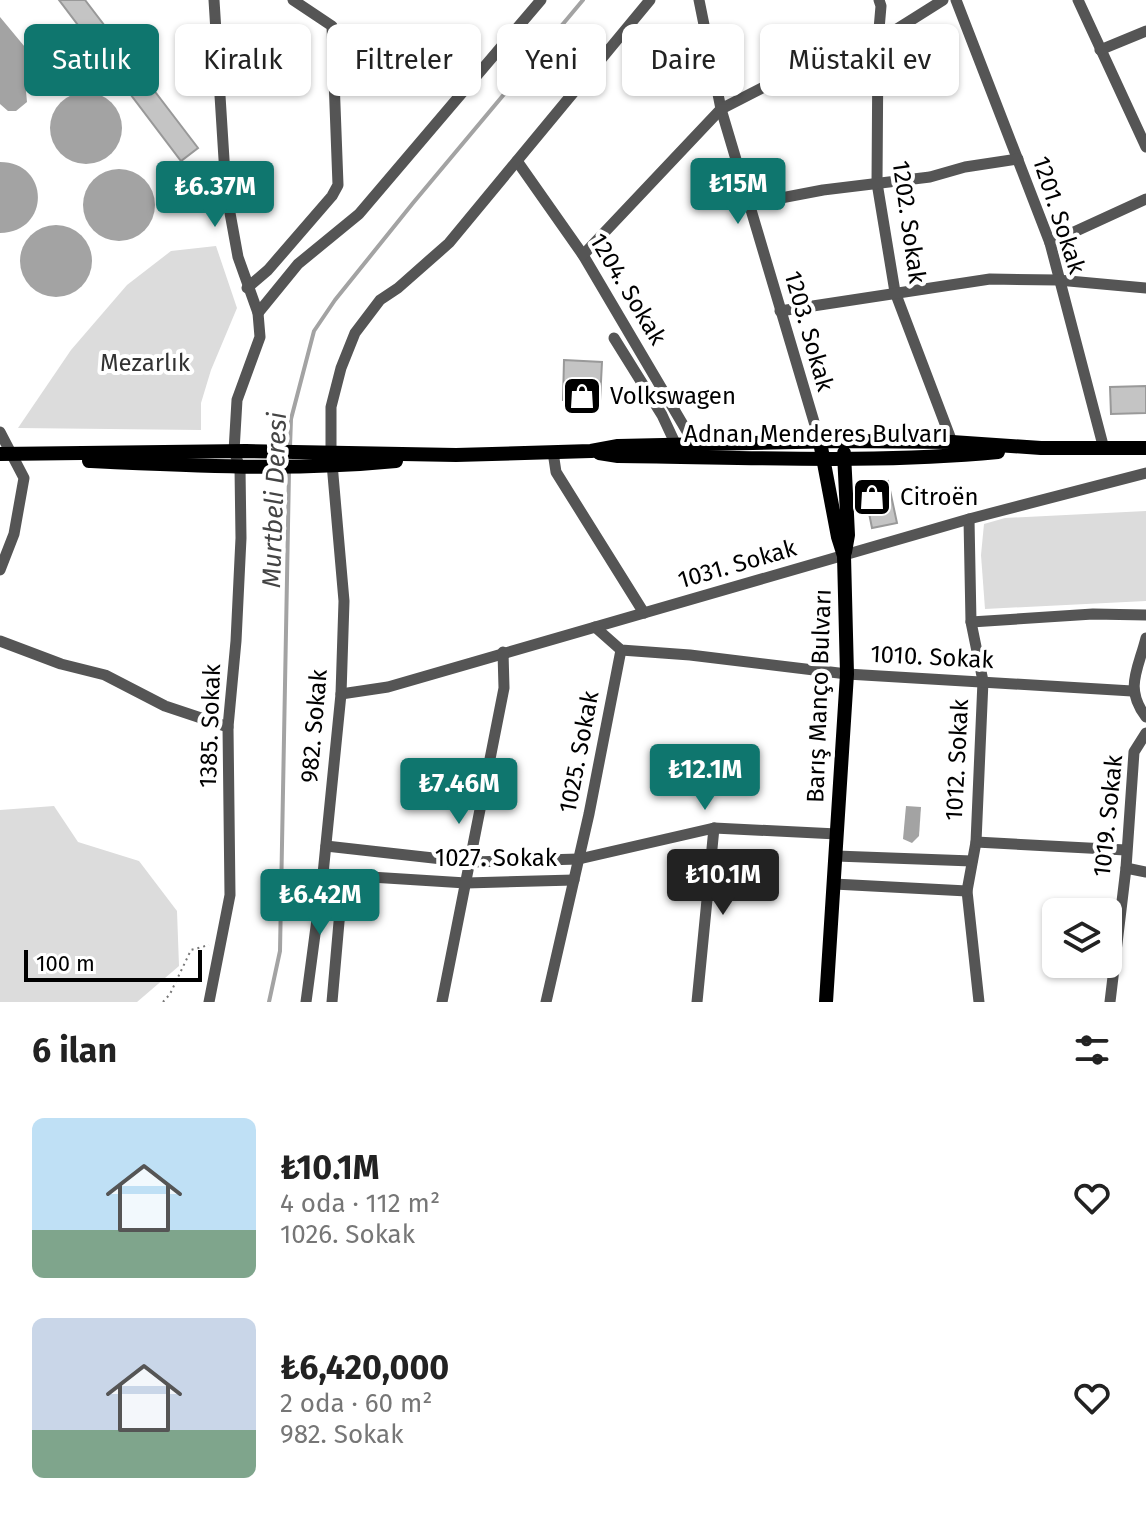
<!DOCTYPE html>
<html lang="tr">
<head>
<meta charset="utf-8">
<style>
  body { margin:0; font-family:"Fira Sans",sans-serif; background:#f6f6f6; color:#222; height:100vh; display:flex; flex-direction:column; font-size:30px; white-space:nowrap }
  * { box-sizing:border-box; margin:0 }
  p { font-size:26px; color:#767676 }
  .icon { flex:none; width:44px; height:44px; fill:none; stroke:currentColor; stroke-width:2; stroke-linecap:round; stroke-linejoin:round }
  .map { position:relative; height:1002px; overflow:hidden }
  .drawer { display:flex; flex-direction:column; background:#fff; flex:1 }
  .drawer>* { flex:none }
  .guide { position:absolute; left:24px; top:24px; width:1098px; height:72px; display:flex; gap:16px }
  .tools { position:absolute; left:1042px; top:898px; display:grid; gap:16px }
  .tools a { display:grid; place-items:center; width:80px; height:80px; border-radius:12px; background:#fff; box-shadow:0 2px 6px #0004; font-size:40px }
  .scale { position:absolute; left:24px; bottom:20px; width:178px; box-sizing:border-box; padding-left:8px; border:4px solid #000; border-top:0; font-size:22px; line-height:28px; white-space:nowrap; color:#000; -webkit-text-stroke:6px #fff; paint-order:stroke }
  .price { position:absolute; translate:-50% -68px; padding:0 18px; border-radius:8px; background:#0f766e; color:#fff; font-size:26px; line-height:52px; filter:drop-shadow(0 2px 4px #0008) }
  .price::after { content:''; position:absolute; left:50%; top:48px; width:24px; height:18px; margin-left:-12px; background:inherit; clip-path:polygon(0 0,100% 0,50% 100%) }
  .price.on { background:#222; color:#fff }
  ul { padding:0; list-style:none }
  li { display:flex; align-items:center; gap:24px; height:200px; padding:0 32px }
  li span { display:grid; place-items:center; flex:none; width:224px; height:160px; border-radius:12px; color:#555 }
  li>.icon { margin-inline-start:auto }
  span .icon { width:96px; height:96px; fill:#fffc; stroke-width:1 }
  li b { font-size:34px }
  h2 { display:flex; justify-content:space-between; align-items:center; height:96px; padding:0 32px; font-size:34px }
  .tag { padding:0 28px; border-radius:12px; background:#fff; box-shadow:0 2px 6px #0004; font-size:28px; line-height:72px }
  .tag.on { background:#0f766e; color:#fff }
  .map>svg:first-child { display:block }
</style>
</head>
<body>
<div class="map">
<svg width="1146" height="1002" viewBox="0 0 1146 1002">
  <rect width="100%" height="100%" fill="#fff"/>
  <g fill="#dcdcdc">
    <polygon points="216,246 237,308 211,370 201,403 201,430 18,428 71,350 127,285 171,251"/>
    <polygon points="1146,511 1146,601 985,609 981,555 984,524 1005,518"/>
    <polygon points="54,806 78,842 139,861 177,911 179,966 137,1002 0,1002 0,810"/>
  </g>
  <g fill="#a3a3a3">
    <path d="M0 17 49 76C48 90 38 95 26 91L27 102 16 111H8L0 104Z"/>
    <circle cx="86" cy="128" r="36"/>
    <path d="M0 162C50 162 51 232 0 233Z"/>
    <circle cx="119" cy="205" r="36"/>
    <circle cx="56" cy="261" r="36"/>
    <polygon points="906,806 921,807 919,836 912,843 903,839"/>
  </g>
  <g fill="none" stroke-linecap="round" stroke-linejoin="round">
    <g stroke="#a3a3a3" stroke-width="4">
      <polyline points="290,447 291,419 314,331 335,300 413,203 583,0"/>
      <polyline points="269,1002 280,951 289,472"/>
    </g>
  </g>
  <g fill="#c4c4c4" stroke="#999" stroke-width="2">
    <polygon points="59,0 85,0 198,148 181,161"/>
    <polygon points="564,360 602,362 600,401 563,400"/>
    <polygon points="1146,386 1146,413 1111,414 1110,387"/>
    <polygon points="888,481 897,523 872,528 865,493 869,485"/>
  </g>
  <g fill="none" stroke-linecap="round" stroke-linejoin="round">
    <polyline stroke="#777" stroke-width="2" stroke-dasharray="2 4" stroke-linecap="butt" points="163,1002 170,994 191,950 209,945"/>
    <g stroke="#555" stroke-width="11">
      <polyline points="699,0 721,109 820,442"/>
      <polyline points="879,0 881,6 878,41 877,183 895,292 952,442"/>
      <polyline points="956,0 1050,243 1104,449"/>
      <polyline points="1078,0 1146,147"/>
      <polyline points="1100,50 1146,31"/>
      <polyline points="517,161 583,255 695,445"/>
      <polyline points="750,204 823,190 930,177 965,167 1018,159"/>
      <polyline points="1050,243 1146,199"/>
      <polyline points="583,255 721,109 805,66 878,41 943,0"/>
      <polyline points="247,288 268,270 332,196 338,185 332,26 293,0"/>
      <polyline points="780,311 990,279 1058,280 1146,288"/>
      <polyline points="258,313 298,264 359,214 541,0"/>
      <polyline points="614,338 662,415 676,445"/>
      <polyline points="0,432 24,478 14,534 0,570"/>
      <polyline points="553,452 556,472 644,613"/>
      <polyline points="969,519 971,622 983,681 976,842 967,891 979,1002"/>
      <polyline points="971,622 1093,614 1146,615"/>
      <polyline points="595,627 621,650 690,655 847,674 1132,691"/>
      <path d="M1146 638C1138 670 1124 688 1146 717"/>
      <polyline points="0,641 61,664 105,675 165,706 228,727"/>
      <polyline points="341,694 388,687 969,519 1146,473"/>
      <polyline points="976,842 1126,850"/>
      <polyline points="326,846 469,862 579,859 714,828 837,834"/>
      <polyline points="836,856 972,861"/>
      <polyline points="1126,868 1146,872"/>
      <polyline points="323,874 466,883 574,880"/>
      <polyline points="834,884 967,891"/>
      <polyline points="209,1002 230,895 228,727 236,641 241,538 240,468 234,451 237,400 260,337 258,313 238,257 226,191 214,0"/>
      <polyline points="306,1002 323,874 341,694 344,601 331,452 331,407 341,368 355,333 380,300 398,288 449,243 650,0"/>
      <polyline points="332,1002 339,922 346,876"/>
      <polyline points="442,1002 504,688 503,652"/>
      <polyline points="546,1002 589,814 621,650"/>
      <polyline points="697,1002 714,828"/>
      <polyline points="1110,1002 1126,868 1134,752 1146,733"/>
    </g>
    <g stroke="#000" stroke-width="14">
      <polyline points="820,442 838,537 844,556 847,674 826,1002"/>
      <path d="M599 453 618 456C745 457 872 464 998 452"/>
      <polyline points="844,453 848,535 845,552"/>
      <polyline points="0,454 246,451 456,455 591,451 618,446 841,441 952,442 1041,448 1146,448"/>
      <path d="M89 461C192 466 293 471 396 461"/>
    </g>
  </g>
  <defs>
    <g id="shop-square" transform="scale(2)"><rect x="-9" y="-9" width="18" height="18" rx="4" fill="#000" stroke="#fff"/><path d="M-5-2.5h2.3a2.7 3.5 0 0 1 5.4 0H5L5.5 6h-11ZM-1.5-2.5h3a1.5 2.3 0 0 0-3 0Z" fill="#fff"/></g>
  </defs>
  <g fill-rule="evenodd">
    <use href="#shop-square" x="582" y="396"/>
    <use href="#shop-square" x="872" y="497"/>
  </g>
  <g text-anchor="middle" stroke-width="8" stroke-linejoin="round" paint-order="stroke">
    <g font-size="24" fill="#000" stroke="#fff">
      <text transform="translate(1059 215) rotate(72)" y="8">1201. Sokak</text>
      <text transform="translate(909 222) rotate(82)" y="8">1202. Sokak</text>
      <text transform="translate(628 289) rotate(59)" y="8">1204. Sokak</text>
      <text transform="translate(809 331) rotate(74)" y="8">1203. Sokak</text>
      <text x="816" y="442">Adnan Menderes Bulvarı</text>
      <text transform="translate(737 564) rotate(-16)" y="8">1031. Sokak</text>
      <text transform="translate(932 657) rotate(3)" y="8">1010. Sokak</text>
      <text transform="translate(819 696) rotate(-88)" y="8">Barış Manço Bulvarı</text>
      <text transform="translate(210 726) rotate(-88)" y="8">1385. Sokak</text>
      <text transform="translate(314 726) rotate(-85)" y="8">982. Sokak</text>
      <text transform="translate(579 752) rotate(-79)" y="8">1025. Sokak</text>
      <text transform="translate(957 760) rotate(-87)" y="8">1012. Sokak</text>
      <text transform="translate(1108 816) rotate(-84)" y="8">1019. Sokak</text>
      <text x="496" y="866">1027. Sokak</text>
    </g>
    <g font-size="24" fill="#333" stroke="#fff">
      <text x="145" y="371">Mezarlık</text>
    </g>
    <g font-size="24" fill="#000" stroke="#fff" text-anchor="start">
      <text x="610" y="404">Volkswagen</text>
      <text x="900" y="505">Citroën</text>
    </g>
    <g font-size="26" font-style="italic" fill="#444" stroke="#fff">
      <text transform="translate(274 500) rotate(-88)" y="9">Murtbeli Deresi</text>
    </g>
  </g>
</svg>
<div class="tools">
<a><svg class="icon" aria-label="layers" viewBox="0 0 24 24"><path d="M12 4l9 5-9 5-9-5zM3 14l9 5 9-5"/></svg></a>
</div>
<div class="scale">100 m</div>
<b class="price" style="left:738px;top:226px">₺15M</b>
<b class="price" style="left:215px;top:229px">₺6.37M</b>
<b class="price" style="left:705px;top:812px">₺12.1M</b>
<b class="price" style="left:459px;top:826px">₺7.46M</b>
<b class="price on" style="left:723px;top:917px">₺10.1M</b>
<b class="price" style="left:320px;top:937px">₺6.42M</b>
<div class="guide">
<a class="tag on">Satılık</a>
<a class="tag">Kiralık</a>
<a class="tag">Filtreler</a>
<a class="tag">Yeni</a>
<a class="tag">Daire</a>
<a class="tag">Müstakil ev</a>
</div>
</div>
<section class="drawer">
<h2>6 ilan<svg class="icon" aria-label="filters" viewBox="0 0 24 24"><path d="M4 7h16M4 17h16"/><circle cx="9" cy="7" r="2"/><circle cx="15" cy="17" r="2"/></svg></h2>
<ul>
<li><span style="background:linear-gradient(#bfe0f5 70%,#7fa58c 0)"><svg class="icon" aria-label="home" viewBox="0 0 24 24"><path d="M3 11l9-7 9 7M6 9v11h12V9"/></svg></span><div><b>₺10.1M</b><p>4 oda · 112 m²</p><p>1026. Sokak</p></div><svg class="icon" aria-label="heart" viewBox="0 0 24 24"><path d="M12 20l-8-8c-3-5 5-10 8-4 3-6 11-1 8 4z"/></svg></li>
<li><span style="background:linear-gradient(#c9d6e8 70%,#7fa58c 0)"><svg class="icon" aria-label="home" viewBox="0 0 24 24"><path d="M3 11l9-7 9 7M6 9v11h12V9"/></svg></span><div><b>₺6,420,000</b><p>2 oda · 60 m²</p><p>982. Sokak</p></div><svg class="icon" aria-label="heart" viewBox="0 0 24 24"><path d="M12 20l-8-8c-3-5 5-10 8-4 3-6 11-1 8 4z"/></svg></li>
</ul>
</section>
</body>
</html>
